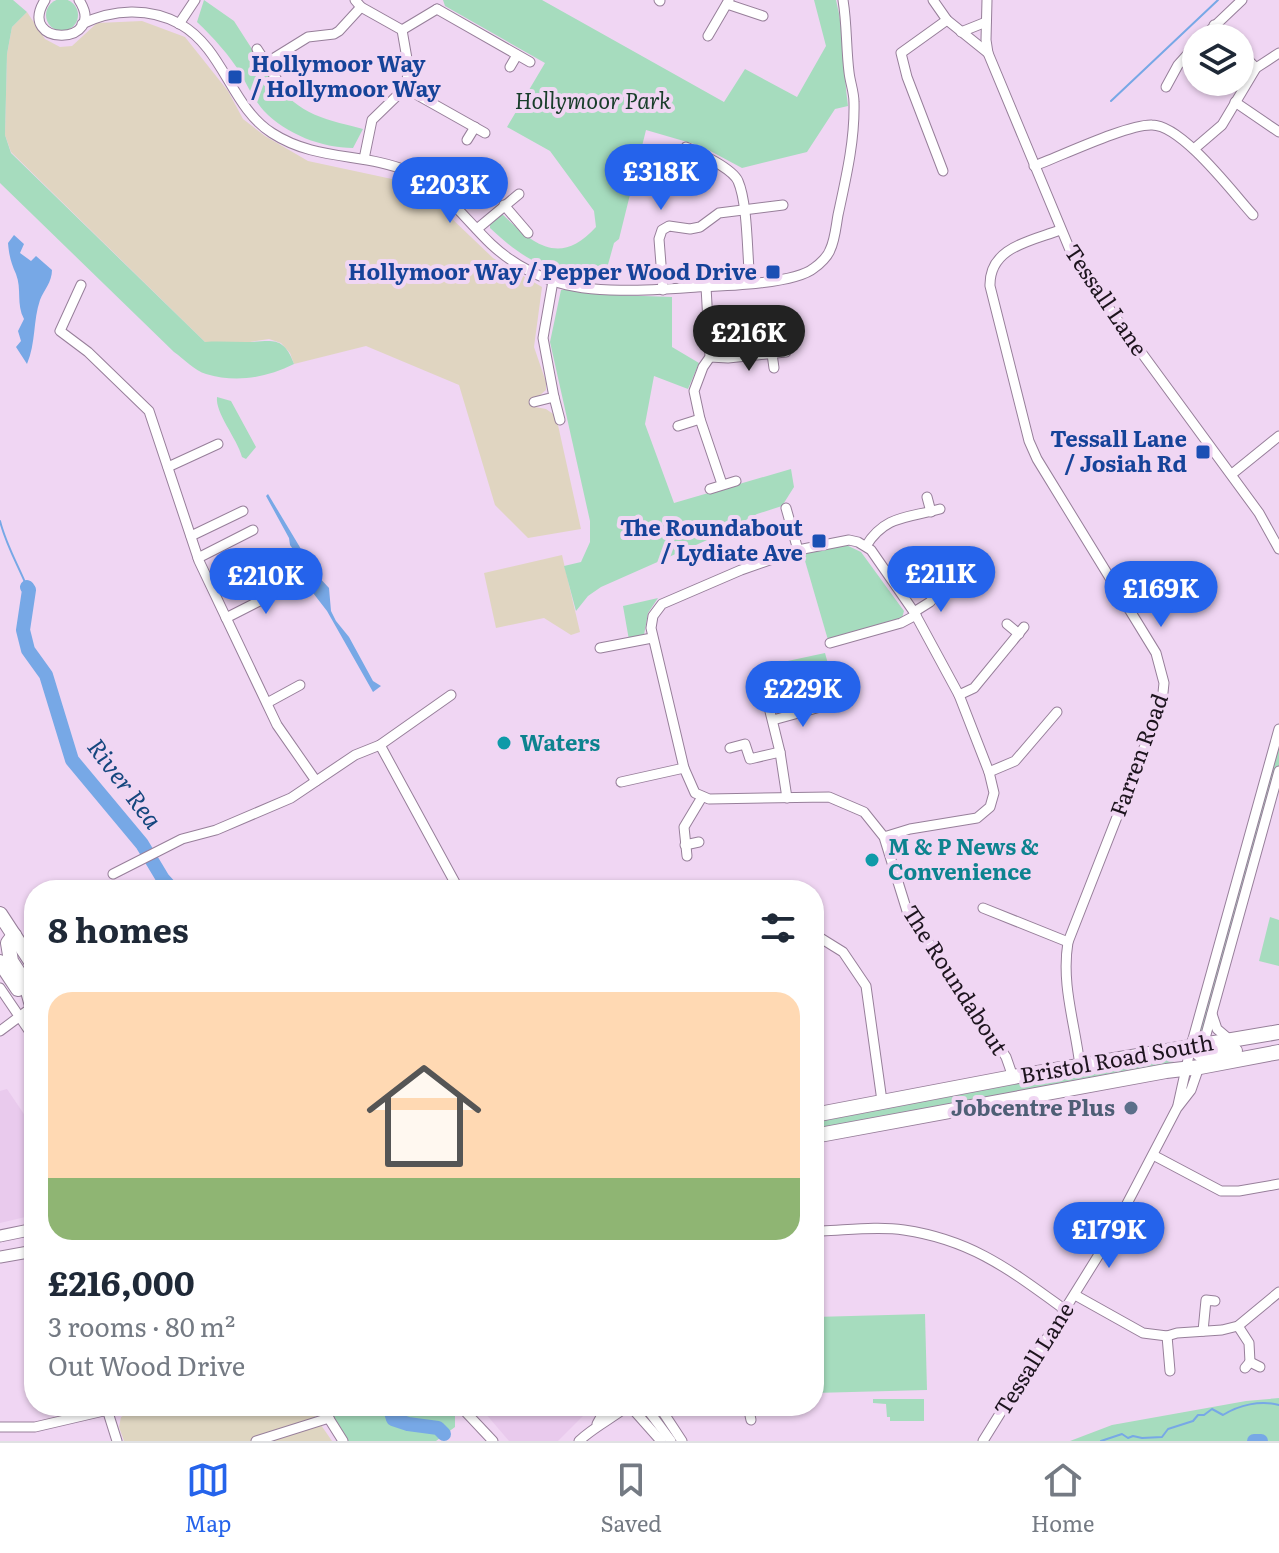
<!DOCTYPE html>
<html lang="en">
<head>
<meta charset="utf-8">
<style>
  body { margin:0; font-family:Literata,serif; background:#f6f6f7; color:#1f2937; height:100vh; display:flex; flex-direction:column; font-size:30px; white-space:nowrap }
  * { box-sizing:border-box; margin:0 }
  p { font-size:26px; color:#747a83 }
  .icon { flex:none; width:44px; height:44px; fill:none; stroke:currentColor; stroke-width:2; stroke-linecap:round; stroke-linejoin:round }
  .map { position:relative; flex:1; overflow:hidden }
  .panel { position:absolute; left:24px; top:880px; width:800px; height:536px; display:flex; flex-direction:column; background:#fff; border-radius:32px; box-shadow:0 2px 6px #0004 }
  .panel>* { flex:none }
  .controls { position:absolute; left:1182px; top:24px; display:grid; gap:16px }
  .controls a { display:grid; place-items:center; width:72px; height:72px; border-radius:50%; background:#fff; box-shadow:0 2px 6px #0004; font-size:40px }
  .price { position:absolute; translate:-50% -68px; padding:0 18px; border-radius:28px; background:#2563eb; color:#fff; font-size:26px; line-height:52px; filter:drop-shadow(0 2px 4px #0008) }
  .price::after { content:''; position:absolute; left:50%; top:48px; width:24px; height:18px; margin-left:-12px; background:inherit; clip-path:polygon(0 0,100% 0,50% 100%) }
  .price.selected { background:#222; color:#fff }
  ul { padding:0; list-style:none }
  li { display:grid; align-content:center; gap:16px; height:424px; padding:0 24px }
  li+li { border-top:2px solid #e0e1e3 }
  li span { display:grid; place-items:center; height:248px; border-radius:24px; color:#555 }
  li>.icon { margin-inline-start:auto }
  span .icon { width:144px; height:144px; fill:#fffc; stroke-width:1 }
  li b { font-size:34px }
  h2 { display:flex; justify-content:space-between; align-items:center; height:96px; padding:0 24px; font-size:34px }
  .dock { display:flex; justify-content:space-around; align-items:center; height:112px; border-top:2px solid #e0e1e3; background:#fff; font-size:22px; color:#747a83 }
  .dock a { display:grid; justify-items:center; gap:4px }
  .dock .selected { color:#2563eb }
  .map>svg:first-child { display:block }
</style>
</head>
<body>
<div class="map">
<svg width="1279" height="1441" viewBox="0 0 1279 1441">
  <rect width="100%" height="100%" fill="#f0d6f3"/>
  <polygon fill="#dfd6c1" points="141,1406 308,1406 332,1441 124,1441 119,1427 121,1417"/>
  <g fill="#e0d5c1">
    <polygon points="27,12 45,39 60,47 72,46 97,23 142,21 185,37 228,91 243,119 265,136 308,161 392,179 426,194 493,258 542,287 534,347 546,382 546,390 533,401 535,407 546,409 556,416 581,529 528,538 495,505 459,385 366,346 294,364 290,353 281,343 269,339 250,342 205,342 11,152 5,135 7,54 12,27"/>
    <polygon points="562,555 580,632 571,635 544,618 496,628 484,573"/>
  </g>
  <g fill="#e9caed">
    <polygon points="7,1089 34,1129 34,1215 0,1223 0,1091"/>
    <polygon points="479,1406 593,1406 558,1441 509,1441"/>
  </g>
  <g fill="#a6dcbe">
    <circle cx="62" cy="15" r="16"/>
    <path d="M0 0H13L27 12 12 27 7 54 5 135 11 153 205 342C218 341 232 342 246 342 271 342 283 334 294 364 266 378 236 383 206 374 195 371 184 359 174 352L0 183Z"/>
    <path d="M204 0 234 21 261 63 259 67 265 73 268 72C296 114 317 117 363 129L353 148C322 148 286 134 264 111 254 100 248 87 241 74 230 56 213 37 197 22Z"/>
    <path d="M443 0H542L724 102 745 69 797 97 826 46 814 0H836C845 35 843 70 848 106L835 109 807 152 742 168 701 146 646 130 619 239 614 243 604 279C552 273 528 264 490 228V223L500 212C532 243 559 268 596 227L594 211 550 151 507 127 545 63 445 6Z"/>
    <polygon points="570,289 615,295 672,297 672,347 699,363 688,389 654,376 645,424 674,503 791,469 794,487 782,506 757,514 714,537 601,587 588,596 576,611 564,566 581,562 590,542 590,521 550,342 561,290"/>
    <path d="M217 397 231 401 256 447 246 459 242 457C237 438 215 413 217 397Z"/>
    <polygon points="844,544 861,552 904,611 902,618 828,640 803,554"/>
    <polygon points="658,598 648,613 644,635 629,640 623,606"/>
    <polygon points="825,653 835,689 816,693 818,702 777,712 770,689 778,686 767,680 765,673 757,675 755,668"/>
    <polygon points="1279,740 1279,766 1203,1030 1200,1031"/>
    <polygon points="1270,917 1279,920 1279,966 1259,961"/>
    <polygon points="1170,1054 1174,1057 1173,1066 814,1132 814,1119"/>
    <polygon points="925,1314 927,1390 814,1393 814,1317"/>
    <polygon points="1279,1398 1279,1441 1070,1441 1112,1425 1246,1401"/>
    <polygon points="873,1399 924,1399 924,1421 890,1421 890,1417 887,1417 886,1404 873,1403"/>
    <polygon points="327,1406 448,1406 455,1413 455,1427 436,1441 346,1441"/>
  </g>
  <g fill="#77a8e6">
    <path d="M14 235 24 244 20 253 31 261 36 256 52 270C52 282 44 290 40 300 33 320 36 343 27 364L16 347 21 341 18 331 24 319C16 304 22 289 16 274 11 263 9 255 8 243Z"/>
    <polygon points="268,494 316,574 329,588 331,611 336,621 349,637 373,681 381,686 373,692 327,611 310,589 308,571 290,545 289,538 266,496"/>
  </g>
  <g fill="none" stroke-linecap="round" stroke-linejoin="round">
    <g stroke="#77a8e6" stroke-width="2">
      <polyline points="1111,101 1218,0"/>
      <path d="M0 521C6 545 18 565 27 587"/>
      <path d="M1101 1441 1122 1434 1128 1438 1133 1436 1142 1438 1162 1437 1168 1429 1193 1421 1198 1415H1204L1212 1409 1223 1415C1239 1405 1260 1400 1279 1405"/>
    </g>
    <g stroke="#77a8e6" stroke-width="14">
      <polyline points="27,587 29,590 23,630 28,650 46,675 72,760 142,844 163,879 173,890"/>
      <polyline points="389,1406 393,1419 408,1424 438,1428 444,1434"/>
      <polyline points="1254,1441 1261,1441"/>
    </g>
    <g stroke="#977f9a" stroke-width="11">
      <g id="minor">
        <path d="M45 0C15 48 109 46 79 0"/>
        <polyline points="355,0 361,7 402,30 409,70 405,88 372,120 364,159"/>
        <polyline points="659,0 660,1"/>
        <polyline points="933,0 947,20 988,53 1075,262 1259,513 1279,549"/>
        <polyline points="987,0 986,40 988,53"/>
        <polyline points="727,4 763,16"/>
        <polyline points="437,9 530,62"/>
        <path d="M82 24C113 9 149 7 180 24 224 49 231 107 272 133 317 162 364 152 410 172 444 188 465 219 491 244 508 260 530 273 553 281 594 295 653 290 697 287 723 286 795 284 814 268 820 264 828 256 830 250 835 240 836 226 838 215 846 178 855 140 854 102 854 92 850 82 849 72 846 48 847 24 843 0"/>
        <polyline points="179,24 195,0"/>
        <polyline points="1214,25 1226,38"/>
        <polyline points="402,30 437,9"/>
        <polyline points="961,32 986,22"/>
        <polyline points="708,36 729,0"/>
        <polyline points="1202,38 1242,0"/>
        <polyline points="257,49 277,80"/>
        <polyline points="1240,52 1256,68"/>
        <polyline points="266,63 308,37 334,34 339,31 361,7"/>
        <polyline points="510,67 517,55"/>
        <polyline points="1166,87 1178,65 1196,45"/>
        <polyline points="405,88 485,133"/>
        <polyline points="1235,102 1279,132"/>
        <polyline points="467,140 475,127"/>
        <path d="M686 147C699 153 732 168 738 181 748 204 747 255 750 282"/>
        <polyline points="1194,149 1222,125 1256,68 1279,53"/>
        <path d="M1034 166C1061 156 1128 124 1152 125 1182 125 1233 193 1253 215"/>
        <polyline points="702,171 709,159"/>
        <polyline points="943,171 907,77 901,53 947,20"/>
        <polyline points="504,205 528,233"/>
        <polyline points="477,229 519,194"/>
        <path d="M1060 230C1031 241 989 247 990 286L1029 441 1037 459 1156 653 1164 683 1162 702 1068 942C1061 985 1075 1023 1080 1066"/>
        <polyline points="81,285 60,331 88,352 149,411 199,561 277,725 316,781"/>
        <polyline points="706,287 710,357 703,367 694,391 700,419 722,484"/>
        <polyline points="663,290 659,239 662,230 669,226 690,229 700,227 719,213 783,205"/>
        <polyline points="772,354 774,368"/>
        <polyline points="710,357 728,358 786,352"/>
        <polyline points="554,397 560,420"/>
        <polyline points="534,402 554,397 543,338 553,281"/>
        <polyline points="678,426 700,419"/>
        <polyline points="168,467 218,444"/>
        <polyline points="1232,474 1279,436"/>
        <polyline points="710,489 736,481"/>
        <polyline points="927,497 931,512"/>
        <polyline points="786,508 798,550"/>
        <polyline points="191,536 243,511"/>
        <path d="M866 546C885 515 908 518 940 509"/>
        <polyline points="198,558 253,530"/>
        <polyline points="914,612 930,602 943,587"/>
        <polyline points="226,618 291,585"/>
        <polyline points="1007,624 1019,634"/>
        <polyline points="830,643 901,623 916,615"/>
        <polyline points="600,648 652,638"/>
        <polyline points="761,675 780,752 787,798"/>
        <polyline points="764,684 776,682"/>
        <polyline points="959,695 974,688 1024,627"/>
        <polyline points="267,703 300,685"/>
        <polyline points="773,720 824,706"/>
        <polyline points="380,745 459,890"/>
        <polyline points="730,748 745,744 750,759 780,752"/>
        <polyline points="989,772 1015,761 1057,712"/>
        <polyline points="621,782 684,768"/>
        <polyline points="884,837 910,829 977,818 990,807 994,793 989,772 959,695 914,612 871,550 858,542 849,540 798,550 741,570 662,604 653,616 651,628 684,768 695,793 709,799 829,797 864,812 884,837 907,911 1006,1057 1013,1077"/>
        <polyline points="685,845 699,842"/>
        <polyline points="687,856 684,827 702,797"/>
        <polyline points="113,874 182,839 216,830 291,798 355,755 380,745 451,695"/>
        <polyline points="983,908 1068,942"/>
        <polyline points="814,934 843,952 866,986 882,1101"/>
        <polyline points="0,988 34,1038"/>
        <polyline points="1212,1014 1217,1029 1230,1040"/>
        <polyline points="0,1031 31,1008"/>
        <polyline points="1202,1049 1279,771"/>
        <polyline points="1178,1105 1191,1046 1279,729"/>
        <polyline points="1153,1155 1221,1191 1239,1191 1279,1184"/>
        <path d="M822 1231C848 1230 878 1226 904 1230 972 1240 1010 1270 1064 1309"/>
        <polyline points="1075,1295 1143,1333 1167,1336 1177,1333 1222,1330 1238,1326 1279,1292"/>
        <polyline points="1238,1326 1249,1343 1250,1362"/>
        <polyline points="31,1328 31,1342 34,1344"/>
        <polyline points="1203,1331 1206,1300 1215,1301"/>
        <polyline points="1167,1336 1170,1371"/>
        <polyline points="1245,1368 1250,1362 1260,1367"/>
        <polyline points="106,1406 117,1441"/>
        <polyline points="321,1406 343,1441"/>
        <polyline points="460,1406 493,1441"/>
        <polyline points="630,1406 661,1441"/>
        <polyline points="645,1406 671,1441"/>
        <polyline points="659,1406 682,1441"/>
        <polyline points="748,1406 751,1420"/>
        <polyline points="597,1424 607,1406"/>
        <polyline points="0,1427 35,1427 125,1406"/>
        <polyline points="256,1441 329,1418"/>
        <path d="M579 1441C594 1427 611 1419 628 1406"/>
        <polyline points="983,1441 1108,1240 1177,1108 1191,1090 1200,1064"/>
      </g>
    </g>
    <g stroke="#977f9a" stroke-width="13">
      <g id="major">
        <polyline points="0,1236 34,1229"/>
        <polyline points="0,1257 34,1251"/>
      </g>
    </g>
    <g stroke="#977f9a" stroke-width="16">
      <g id="highway">
        <polyline points="0,914 34,966"/>
        <polyline points="14,935 8,943 11,961 26,984 34,1013"/>
        <polyline points="0,962 18,989"/>
        <polyline points="1191,1046 1201,1055 1235,1051"/>
        <polyline points="814,1115 1013,1077 1279,1032"/>
        <polyline points="814,1136 1166,1071 1200,1067 1279,1052"/>
      </g>
    </g>
    <use href="#minor" stroke="#fff" stroke-width="9"/>
    <use href="#major" stroke="#fff" stroke-width="11"/>
    <use href="#highway" stroke="#fff" stroke-width="14"/>
  </g>
  <g fill="#1a4fb4" stroke="#f0d6f3" stroke-width="3">
    <rect x="227" y="69" width="16" height="16" rx="4"/>
    <rect x="765" y="264" width="16" height="16" rx="4"/>
    <rect x="1195" y="444" width="16" height="16" rx="4"/>
    <rect x="811" y="533" width="16" height="16" rx="4"/>
  </g>
  <g fill="#0f9aa8" stroke="#f0d6f3" stroke-width="3">
    <circle cx="504" cy="743" r="8"/>
    <circle cx="872" cy="860" r="8"/>
  </g>
  <circle fill="#5c6f8a" stroke="#f0d6f3" stroke-width="3" cx="1131" cy="1108" r="8"/>
  <g text-anchor="middle" stroke-width="8" stroke-linejoin="round" paint-order="stroke">
    <g font-size="22" font-weight="bold" fill="#164399" stroke="#f0d6f3" text-anchor="end">
      <text x="251" y="72" text-anchor="start">Hollymoor Way<tspan x="251" dy="25">/ Hollymoor Way</tspan></text>
      <text x="757" y="280">Hollymoor Way / Pepper Wood Drive</text>
      <text x="1187" y="447">Tessall Lane<tspan x="1187" dy="25">/ Josiah Rd</tspan></text>
      <text x="803" y="536">The Roundabout<tspan x="803" dy="25">/ Lydiate Ave</tspan></text>
    </g>
    <g font-size="22" font-style="italic" fill="#183d2a" stroke="#f0d6f3">
      <text x="593" y="109">Hollymoor Park</text>
    </g>
    <g font-size="22" fill="#1d141e" stroke="#f0d6f3">
      <text transform="translate(1106 300) rotate(56)" y="8">Tessall Lane</text>
      <text transform="translate(1139 755) rotate(-70)" y="8">Farren Road</text>
      <text transform="translate(955 980) rotate(57)" y="8">The Roundabout</text>
      <text transform="translate(1117 1059) rotate(-10)" y="8">Bristol Road South</text>
      <text transform="translate(1034 1359) rotate(-58)" y="8">Tessall Lane</text>
    </g>
    <g font-size="22" font-weight="bold" fill="#0d838f" stroke="#f0d6f3" text-anchor="start">
      <text x="520" y="751">Waters</text>
      <text x="888" y="855">M &amp; P News &amp;<tspan x="888" dy="25">Convenience</tspan></text>
    </g>
    <g font-size="22" font-weight="bold" fill="#4e5e75" stroke="#f0d6f3" text-anchor="end">
      <text x="1115" y="1116">Jobcentre Plus</text>
    </g>
    <g font-size="24" font-style="italic" fill="#15467e" stroke="#f0d6f3">
      <text transform="translate(124 784) rotate(53)" y="8">River Rea</text>
    </g>
  </g>
</svg>
<div class="controls">
<a><svg class="icon" aria-label="layers" viewBox="0 0 24 24"><path d="M12 4l9 5-9 5-9-5zM3 14l9 5 9-5"/></svg></a>
</div>
<b class="price" style="left:661px;top:212px">£318K</b>
<b class="price" style="left:450px;top:225px">£203K</b>
<b class="price selected" style="left:749px;top:373px">£216K</b>
<b class="price" style="left:941px;top:614px">£211K</b>
<b class="price" style="left:266px;top:616px">£210K</b>
<b class="price" style="left:1161px;top:629px">£169K</b>
<b class="price" style="left:803px;top:729px">£229K</b>
<b class="price" style="left:1109px;top:1270px">£179K</b>
<section class="panel">
<h2>8 homes<svg class="icon" aria-label="filters" viewBox="0 0 24 24"><path d="M4 7h16M4 17h16"/><circle cx="9" cy="7" r="2"/><circle cx="15" cy="17" r="2"/></svg></h2>
<ul>
<li><span style="background:linear-gradient(#ffd9b3 75%,#8fb573 0)"><svg class="icon" aria-label="home" viewBox="0 0 24 24"><path d="M3 11l9-7 9 7M6 9v11h12V9"/></svg></span><div><b>£216,000</b><p>3 rooms · 80 m²</p><p>Out Wood Drive</p></div></li>
</ul>
</section>
</div>
<nav class="dock">
<a class="selected"><svg class="icon" aria-label="map" viewBox="0 0 24 24"><path d="M3 6l6-2 6 2 6-2v14l-6 2-6-2-6 2zM9 4v14M15 6v14"/></svg>Map</a>
<a><svg class="icon" aria-label="saved" viewBox="0 0 24 24"><path d="M7 4h10v16l-5-4-5 4z"/></svg>Saved</a>
<a><svg class="icon" aria-label="home" viewBox="0 0 24 24"><path d="M3 11l9-7 9 7M6 9v11h12V9"/></svg>Home</a>
</nav>
</body>
</html>
